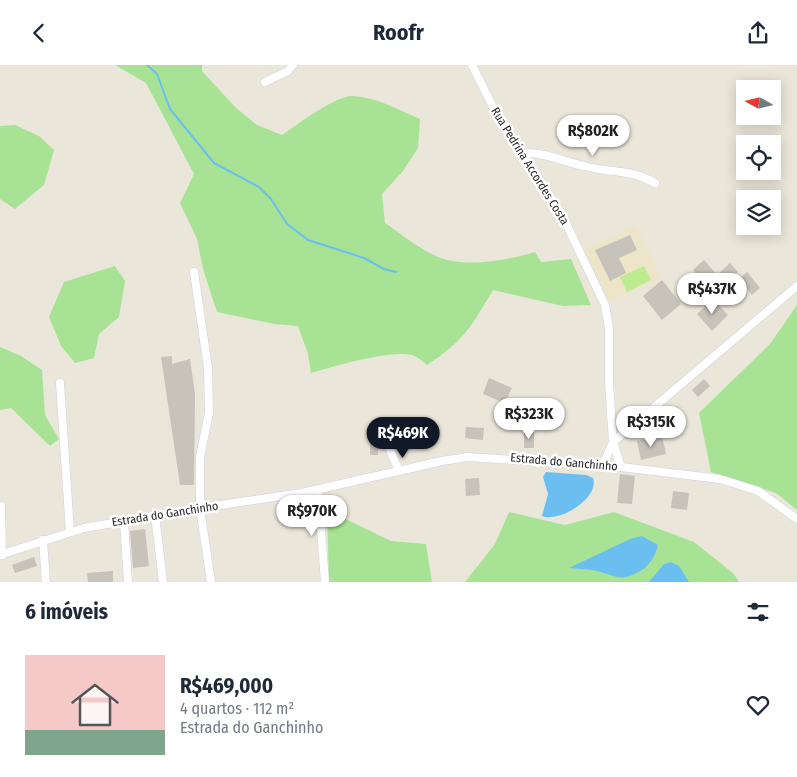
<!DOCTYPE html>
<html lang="pt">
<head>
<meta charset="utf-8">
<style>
  body { margin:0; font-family:"Fira Sans Condensed",sans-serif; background:#f2f2f3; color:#1f2937; height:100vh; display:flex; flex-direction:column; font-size:19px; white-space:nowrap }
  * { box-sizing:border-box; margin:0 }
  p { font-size:16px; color:#747a83 }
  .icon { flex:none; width:28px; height:28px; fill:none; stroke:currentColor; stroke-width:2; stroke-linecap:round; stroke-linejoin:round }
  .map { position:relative; height:517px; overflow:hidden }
  .sheet { display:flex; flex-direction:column; background:#fff; flex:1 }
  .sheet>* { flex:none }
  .needle { width:32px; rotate:278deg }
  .buttons { position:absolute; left:736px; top:15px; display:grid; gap:10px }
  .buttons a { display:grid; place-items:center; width:45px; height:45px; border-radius:0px; background:#fff; box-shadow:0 2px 12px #0003; font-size:25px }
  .price { position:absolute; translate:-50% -42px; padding:0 11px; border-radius:18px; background:#fff; color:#222; font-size:16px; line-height:32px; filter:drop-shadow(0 1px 2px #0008) }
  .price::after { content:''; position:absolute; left:50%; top:30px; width:15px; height:11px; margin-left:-8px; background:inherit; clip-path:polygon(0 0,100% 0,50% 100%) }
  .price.selected { background:#111827; color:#fff }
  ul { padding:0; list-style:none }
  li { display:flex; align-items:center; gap:15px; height:125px; padding:0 25px }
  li+li { border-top:1px solid #e0e1e3 }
  li span { display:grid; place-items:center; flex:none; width:140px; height:100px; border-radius:0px; color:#555 }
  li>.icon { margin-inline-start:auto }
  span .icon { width:60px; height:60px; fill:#fffc; stroke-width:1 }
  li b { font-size:21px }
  h2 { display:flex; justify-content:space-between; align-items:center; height:60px; padding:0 25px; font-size:21px }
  header { display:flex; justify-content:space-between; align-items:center; height:65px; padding:0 25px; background:#fff; font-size:22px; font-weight:700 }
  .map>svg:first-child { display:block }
</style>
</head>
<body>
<header><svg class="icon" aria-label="back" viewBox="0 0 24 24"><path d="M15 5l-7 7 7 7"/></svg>Roofr<svg class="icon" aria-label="share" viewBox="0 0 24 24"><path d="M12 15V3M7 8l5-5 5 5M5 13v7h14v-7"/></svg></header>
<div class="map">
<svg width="797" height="517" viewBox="0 0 797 517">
  <rect width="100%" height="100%" fill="#ebe6da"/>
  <polygon fill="#eee5c8" points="636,160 661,213 610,236 585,185"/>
  <g fill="#a8e395">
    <path d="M115 0H202V6L235 42 257 60 282 70C297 60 336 30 353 31 376 32 399 45 420 54L418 83 403 106 382 129 385 158C400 168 414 180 430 188 460 205 504 196 535 187L541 197 571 194 591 240 563 241 493 225C471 262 464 276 427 300 423 297 419 293 414 291 395 283 332 302 311 308L308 289 298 261 274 259 217 247 203 204 197 174 180 138 194 109 146 18Z"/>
    <polygon points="15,60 39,71 54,85 44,120 15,144 0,134 0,61"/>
    <polygon points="115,201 125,216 119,252 99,269 94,293 75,298 61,281 49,252 64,217"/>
    <polygon points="797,240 797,445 776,428 711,407 699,348 770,279"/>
    <polygon points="0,282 21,291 42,305 45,350 59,374 50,381 11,343 0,345"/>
    <polygon points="327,445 391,476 426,479 432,517 329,517"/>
    <polygon points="509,447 565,460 614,447 694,477 734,509 739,517 465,517 495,479"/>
  </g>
  <polygon fill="#bceb90" points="644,201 651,215 627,227 620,212"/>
  <g fill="#6abff0">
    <path d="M546 407 586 410 593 413C600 434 558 458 542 451L548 429 543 412Z"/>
    <path d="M642 471 658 480C656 489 652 496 645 503 623 517 621 513 597 506 588 504 578 504 569 503L630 474Z"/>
    <polygon points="671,497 679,501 689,517 649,517 664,499"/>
  </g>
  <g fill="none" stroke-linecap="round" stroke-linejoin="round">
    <polyline stroke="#6abff0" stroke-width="2" points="147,0 157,9 170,44 214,98 259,122 271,134 287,159 308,175 364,193 384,204 396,207"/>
  </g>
  <g fill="#c7c2ba">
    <polygon points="630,170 637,185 619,193 626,208 610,216 595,185"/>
    <polygon points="704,195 717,210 730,198 738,207 727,216 724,213 710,225 693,205"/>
    <polygon points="747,207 760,223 752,230 739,214"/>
    <polygon points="662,215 681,239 662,255 643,231"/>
    <polygon points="713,234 728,250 712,266 697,249"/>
    <polygon points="172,291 172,299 190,294 195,329 194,420 180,420 161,292"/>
    <polygon points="489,313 512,323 505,338 483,329"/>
    <polygon points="704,314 710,321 698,332 692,325"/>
    <polygon points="466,362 484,363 483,375 465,373"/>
    <polygon points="534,367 534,383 524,383 524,368"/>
    <polygon points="662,371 666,389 641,395 637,376"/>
    <polygon points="378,372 378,390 370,390 370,373"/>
    <polygon points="620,409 635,411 632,439 617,438"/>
    <polygon points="479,413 480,430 466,431 465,414"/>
    <polygon points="673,426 689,428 687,445 671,443"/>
    <polygon points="145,464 149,501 133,503 130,466"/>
    <polygon points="34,492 37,501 15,508 12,500"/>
    <polygon points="113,506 113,517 88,517 87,508"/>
  </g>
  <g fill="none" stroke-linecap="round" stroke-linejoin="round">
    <g stroke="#cfd1e2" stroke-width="9">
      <g id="minor">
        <polyline points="472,0 493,42 562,150 605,240 609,263 609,318 613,377 621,402"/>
        <polyline points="265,17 288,6 293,0"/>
        <path d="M524 88C544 87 565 97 584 101 610 108 631 104 655 118"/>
        <polyline points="194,207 208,303 209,348 200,392 200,443 211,517"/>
        <polyline points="60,318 70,467"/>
        <polyline points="384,371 399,406"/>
        <polyline points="603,400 613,377 797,221"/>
        <polyline points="318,425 325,517"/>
        <polyline points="1,441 2,490"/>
        <polyline points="155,450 163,517"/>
        <polyline points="124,456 128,517"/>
        <polyline points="43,475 46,517"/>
        <polyline points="0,490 84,463 200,443 302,428 442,396 468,392 621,402 720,414 758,426 797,454"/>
      </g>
    </g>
    <use href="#minor" stroke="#fff" stroke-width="8"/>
  </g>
  <g text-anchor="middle" stroke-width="5" stroke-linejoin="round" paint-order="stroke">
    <g font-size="12" fill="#292929" stroke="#fff">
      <text transform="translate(530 101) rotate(58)" y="4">Rua Pedrina Accordes Costa</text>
      <text transform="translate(564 397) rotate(5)" y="4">Estrada do Ganchinho</text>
      <text transform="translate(165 449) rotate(-9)" y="4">Estrada do Ganchinho</text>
    </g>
  </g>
</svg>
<div class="buttons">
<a><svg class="needle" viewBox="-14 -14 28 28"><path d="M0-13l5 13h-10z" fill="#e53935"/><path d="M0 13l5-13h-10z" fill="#747a83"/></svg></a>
<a><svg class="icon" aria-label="locate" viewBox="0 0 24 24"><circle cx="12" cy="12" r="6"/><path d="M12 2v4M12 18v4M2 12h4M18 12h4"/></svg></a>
<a><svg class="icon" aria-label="layers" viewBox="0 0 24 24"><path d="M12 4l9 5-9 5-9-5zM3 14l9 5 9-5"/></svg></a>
</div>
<b class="price" style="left:593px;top:92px">R$802K</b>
<b class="price" style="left:712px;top:250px">R$437K</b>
<b class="price" style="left:529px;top:375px">R$323K</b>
<b class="price" style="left:651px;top:383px">R$315K</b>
<b class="price selected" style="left:403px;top:394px">R$469K</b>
<b class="price" style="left:312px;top:472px">R$970K</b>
</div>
<section class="sheet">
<h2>6 imóveis<svg class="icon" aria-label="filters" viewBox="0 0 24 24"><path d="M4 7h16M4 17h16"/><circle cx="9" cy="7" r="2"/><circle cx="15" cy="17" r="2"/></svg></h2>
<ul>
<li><span style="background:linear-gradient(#f6c9c9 75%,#7fa58c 0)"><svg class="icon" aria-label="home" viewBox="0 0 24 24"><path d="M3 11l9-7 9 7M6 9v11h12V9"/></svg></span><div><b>R$469,000</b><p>4 quartos · 112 m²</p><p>Estrada do Ganchinho</p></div><svg class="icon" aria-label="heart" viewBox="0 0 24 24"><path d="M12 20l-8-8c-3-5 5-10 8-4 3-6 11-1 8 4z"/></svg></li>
</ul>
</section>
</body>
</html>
